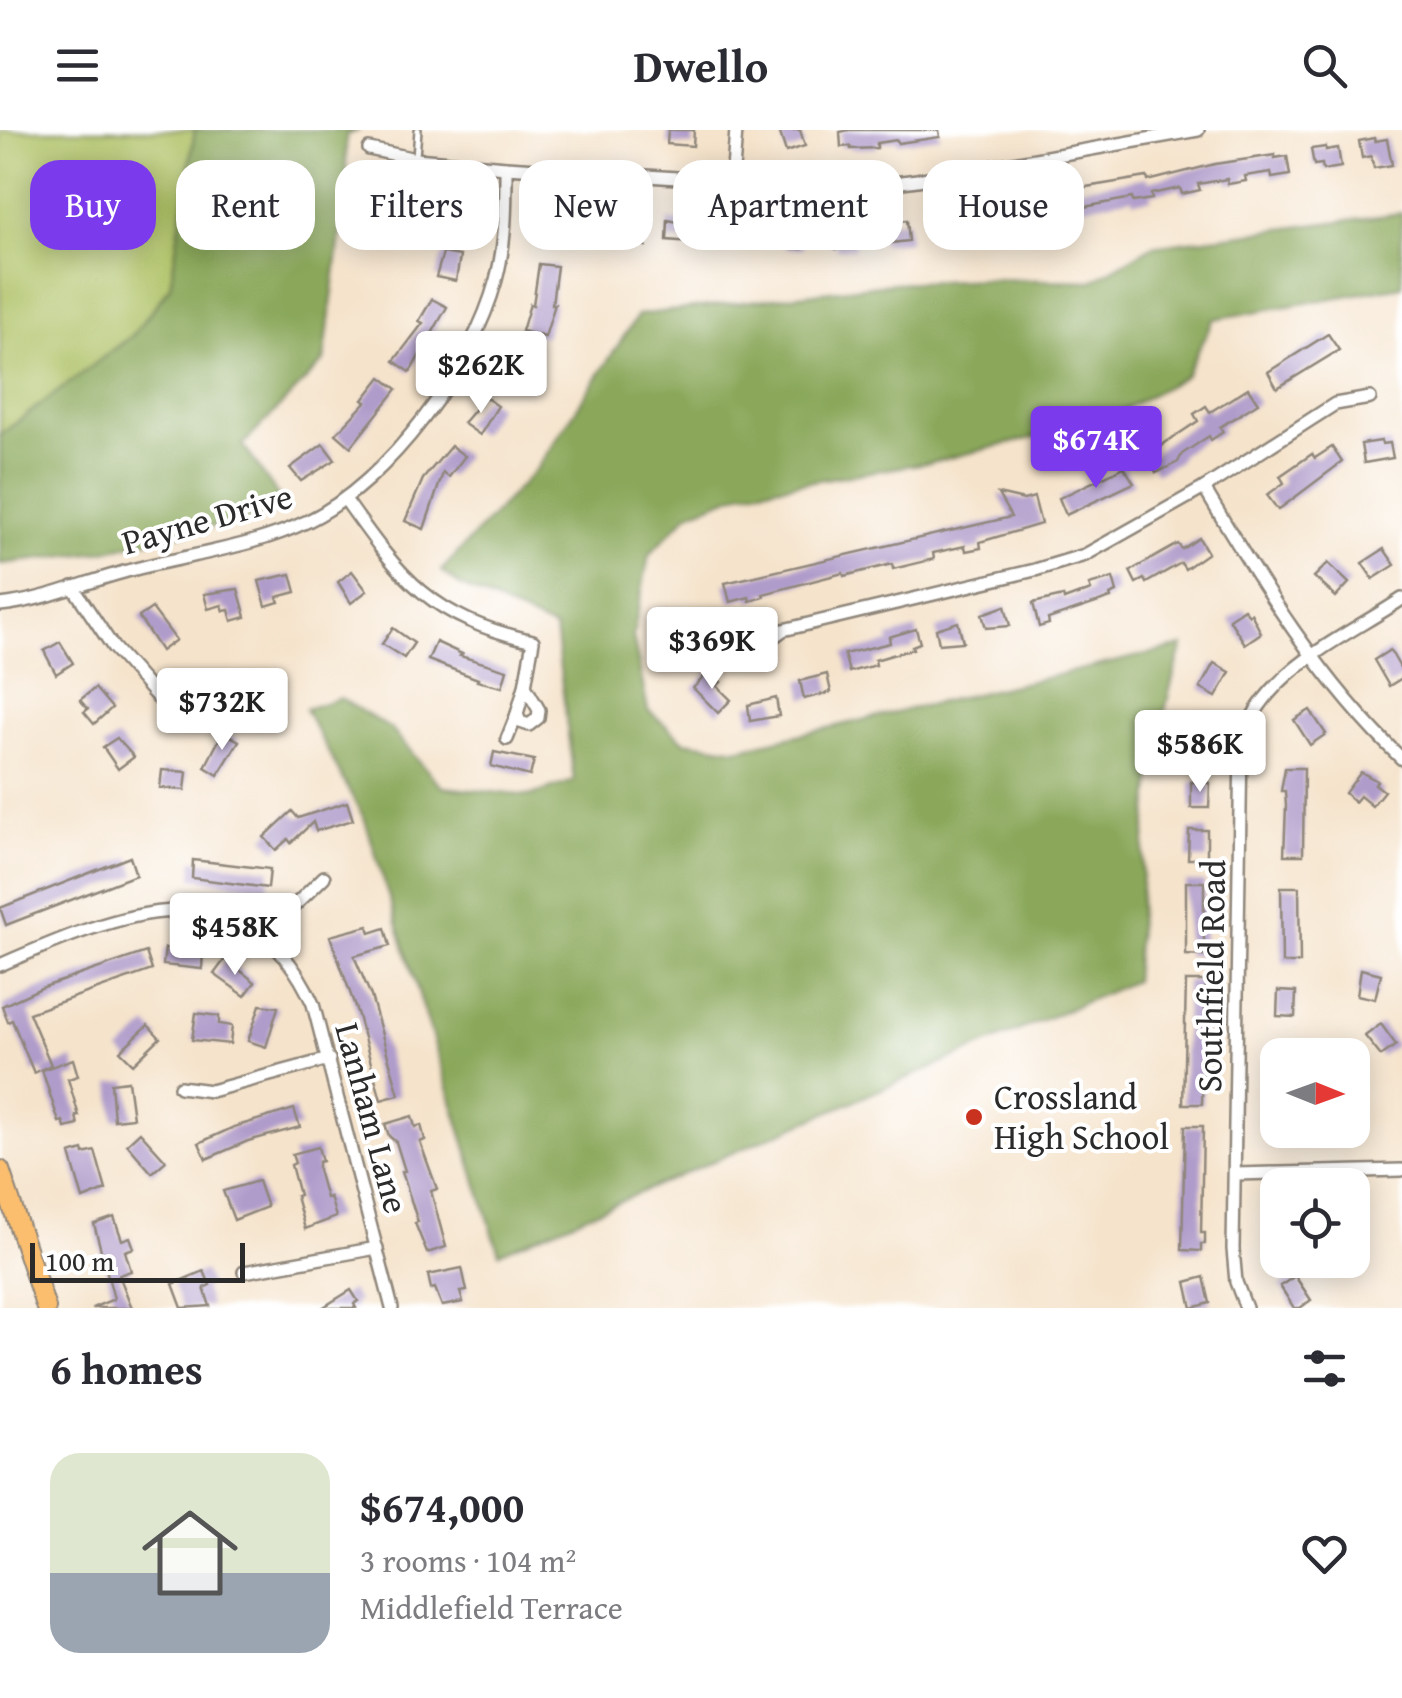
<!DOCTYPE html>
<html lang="en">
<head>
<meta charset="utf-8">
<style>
  body { margin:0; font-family:"Gentium Book Plus",serif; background:#f7f7f7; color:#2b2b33; height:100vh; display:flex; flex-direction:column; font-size:38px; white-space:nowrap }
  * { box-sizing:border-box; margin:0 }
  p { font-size:32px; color:#7c7c81 }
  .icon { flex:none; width:55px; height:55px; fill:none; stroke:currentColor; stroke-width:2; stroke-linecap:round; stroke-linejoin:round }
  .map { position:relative; height:1178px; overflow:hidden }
  .panel { display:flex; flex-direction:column; background:#fff; flex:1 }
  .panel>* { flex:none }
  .hud { position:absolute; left:30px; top:30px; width:1342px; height:90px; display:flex; gap:20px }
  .needle { width:65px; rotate:91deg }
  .fabs { position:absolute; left:1260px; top:908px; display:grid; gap:20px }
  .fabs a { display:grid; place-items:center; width:110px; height:110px; border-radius:20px; background:#fff; box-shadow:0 5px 25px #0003; font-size:50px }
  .scale { position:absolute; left:30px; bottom:25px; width:215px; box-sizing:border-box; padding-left:10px; border:5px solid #2b2b2b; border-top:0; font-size:28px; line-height:35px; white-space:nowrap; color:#2b2b2b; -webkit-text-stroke:8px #fff; paint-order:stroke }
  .price { position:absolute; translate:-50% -85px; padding:0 22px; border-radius:10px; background:#fff; color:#222; font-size:32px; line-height:65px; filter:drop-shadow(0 2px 5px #0008) }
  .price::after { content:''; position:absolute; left:50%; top:60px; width:30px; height:22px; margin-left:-15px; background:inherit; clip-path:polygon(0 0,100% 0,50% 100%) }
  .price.current { background:#7c3aed; color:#fff }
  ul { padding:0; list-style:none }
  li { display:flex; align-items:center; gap:30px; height:250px; padding:0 50px }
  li+li { border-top:2px solid #e1e1e2 }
  li span { display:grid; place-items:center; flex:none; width:280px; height:200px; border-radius:30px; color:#555 }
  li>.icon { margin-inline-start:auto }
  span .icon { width:120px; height:120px; fill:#fffc; stroke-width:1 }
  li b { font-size:42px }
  h2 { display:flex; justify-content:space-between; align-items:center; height:120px; padding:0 50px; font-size:42px }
  .pill { padding:0 35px; border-radius:30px; background:#fff; box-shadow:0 5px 25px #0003; font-size:35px; line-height:90px }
  .pill.current { background:#7c3aed; color:#fff }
  header { display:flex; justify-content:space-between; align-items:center; height:130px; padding:0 50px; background:#fff; font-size:45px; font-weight:700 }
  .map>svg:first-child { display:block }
</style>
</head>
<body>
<header><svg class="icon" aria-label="menu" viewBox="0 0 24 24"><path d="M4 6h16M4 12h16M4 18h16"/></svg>Dwello<svg class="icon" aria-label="search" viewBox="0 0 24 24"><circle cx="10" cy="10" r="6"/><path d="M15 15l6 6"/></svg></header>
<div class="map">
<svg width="1402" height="1178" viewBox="0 0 1402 1178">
  <rect width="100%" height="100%" fill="#fff"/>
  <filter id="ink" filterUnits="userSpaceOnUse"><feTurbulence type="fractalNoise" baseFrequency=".01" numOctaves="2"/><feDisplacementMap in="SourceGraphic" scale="20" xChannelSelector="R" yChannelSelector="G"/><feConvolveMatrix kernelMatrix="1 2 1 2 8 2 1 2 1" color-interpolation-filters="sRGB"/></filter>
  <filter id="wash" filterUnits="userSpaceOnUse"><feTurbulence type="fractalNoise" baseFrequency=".0048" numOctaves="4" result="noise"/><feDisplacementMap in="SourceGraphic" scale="40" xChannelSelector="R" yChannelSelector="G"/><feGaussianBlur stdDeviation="2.25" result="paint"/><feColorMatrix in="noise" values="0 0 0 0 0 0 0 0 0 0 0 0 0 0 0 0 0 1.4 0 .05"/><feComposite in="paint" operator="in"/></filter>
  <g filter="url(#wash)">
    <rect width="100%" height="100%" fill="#f5e3cb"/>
    <polygon fill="#aec165" stroke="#6c7648" stroke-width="2.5" points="0,0 195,0 170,156 133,205 0,305"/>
    <g fill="#8aa75a" stroke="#5a6942" stroke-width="2.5">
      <polygon points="195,0 360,0 346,5 346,59 324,231 243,315 288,380 99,422 0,434 0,305 133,205 170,157"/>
      <path d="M1402 83V156L1214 189 1185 246 1103 291 932 332 743 362 689 383 649 425 633 506 648 580 684 611 737 619 1183 516C1146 624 1143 738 1134 851L499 1123 365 690 305 579 340 568 391 599 442 657 529 666 574 651 555 499 461 456 441 441 538 337 638 185 895 153 985 149 1092 151 1152 116Z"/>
    </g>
    <g id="blocks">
      <g fill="#b09ccb">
        <polygon points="668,0 694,0 693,16 667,14"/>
        <polygon points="779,0 800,0 805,16 786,22"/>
        <polygon points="849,0 939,0 940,7 898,13 897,10 877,13 877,18 851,19 850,16 841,17 840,2"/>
        <polygon points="1374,8 1375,11 1387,9 1392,35 1374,38 1371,26 1362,28 1359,11"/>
        <polygon points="1326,17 1326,20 1338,18 1341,37 1323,40 1322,34 1314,35 1311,19"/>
        <polygon points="1275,25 1275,28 1287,26 1290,45 1272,48 1271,42 1245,46 1246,51 1228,54 1227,49 1198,54 1200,60 1182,64 1180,58 1151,64 1152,69 1133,72 1132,68 1052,83 1053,90 1034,93 1034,88 1025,90 1022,72 1066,68 1066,63 1074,59 1147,47 1148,51 1215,34"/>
        <polygon points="375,59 400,60 399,78 374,77"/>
        <polygon points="548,75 563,76 563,113 544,112"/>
        <polygon points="988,77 989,80 1001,78 1004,97 940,109 939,103 931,105 928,88 943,85 944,89"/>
        <polygon points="625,85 649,88 646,116 633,114 634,108 622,107"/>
        <polygon points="678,89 705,91 703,113 667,110 668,90 678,92"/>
        <polygon points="907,90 909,111 882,114 880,94"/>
        <polygon points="728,92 755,98 753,117 726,114"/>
        <polygon points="775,95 803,99 802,119 784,118 784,113 775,113"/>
        <polygon points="842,96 842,100 854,100 855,119 836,119 836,114 827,114 827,97"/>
        <polygon points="443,123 460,126 456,151 436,147"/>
        <polygon points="539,134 557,136 552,174 555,174 545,207 522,201 530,174 533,175"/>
        <polygon points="432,169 447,177 410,242 394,231 423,193 419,191"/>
        <polygon points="1328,204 1339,220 1277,258 1268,242"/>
        <polygon points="508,228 524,237 514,254 498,245"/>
        <polygon points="381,247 397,259 351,317 336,304 366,272 363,270"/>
        <polygon points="1248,258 1258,273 1220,297 1223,302 1211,310 1209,306 1182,324 1178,332 1156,343 1148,330 1165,313 1198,291 1194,284 1206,276 1210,282"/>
        <polygon points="485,267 498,276 480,305 463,293"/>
        <polygon points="1381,311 1382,314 1390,313 1393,328 1364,333 1361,314"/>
        <polygon points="323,314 335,330 301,351 290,338"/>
        <polygon points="451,316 465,326 449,347 443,343 424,399 405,391 423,349"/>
        <polygon points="1332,317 1342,332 1278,380 1267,365 1284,353 1280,346 1312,324 1315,328"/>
        <polygon points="1124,337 1134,353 1066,385 1059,368"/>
        <polygon points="998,364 1024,370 1034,367 1041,394 980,412 981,418 966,421 965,416 933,423 934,429 893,439 892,434 844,446 843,443 763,464 764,467 750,471 749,467 730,472 725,453 1011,387"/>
        <polygon points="1199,408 1208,423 1185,439 1181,433 1146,453 1144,449 1136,453 1130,441 1178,414 1182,419"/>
        <polygon points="1384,419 1395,435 1373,449 1362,433"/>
        <polygon points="1328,433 1349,453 1336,467 1314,447"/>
        <polygon points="352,441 367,461 351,473 338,452"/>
        <polygon points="291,444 296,462 277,467 279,472 266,476 259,451"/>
        <polygon points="1113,448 1117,462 1110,465 1111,468 1048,489 1049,494 1039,497 1033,473 1063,466 1064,470 1091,460 1089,455"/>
        <polygon points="238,459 246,487 232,491 229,480 224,481 222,475 208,479 204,464"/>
        <polygon points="1005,476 1010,496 986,498 982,484"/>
        <polygon points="152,478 176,510 161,521 139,487"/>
        <polygon points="1244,479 1249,485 1251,483 1261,503 1245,514 1229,489"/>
        <polygon points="698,483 714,492 701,517 685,509"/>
        <polygon points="958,492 963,512 939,514 936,499"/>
        <polygon points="393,498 414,513 404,528 382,514"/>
        <polygon points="916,499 920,513 912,516 913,519 875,530 876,535 849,542 844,524 890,513 889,507"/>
        <polygon points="60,512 73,533 56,544 44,521"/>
        <polygon points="436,512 462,524 460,526 507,540 502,557 477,551 478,549 428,530"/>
        <polygon points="1390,520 1402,541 1402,548 1389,556 1374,530"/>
        <polygon points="1214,533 1230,542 1216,567 1200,558"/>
        <polygon points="710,541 721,552 717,556 731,570 718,583 693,558"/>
        <polygon points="827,544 831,562 804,569 800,551"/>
        <polygon points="236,555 243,580 225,586 215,561"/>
        <polygon points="95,558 112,578 94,594 84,582 88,579 80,570"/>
        <polygon points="776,568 779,586 750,591 748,575"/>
        <polygon points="1310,580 1326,604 1310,615 1294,590"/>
        <polygon points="1194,585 1212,588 1208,613 1188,609"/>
        <polygon points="223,602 239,611 218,645 205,637"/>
        <polygon points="117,608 134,627 118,639 103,617"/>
        <polygon points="494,622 534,630 530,646 491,636"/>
        <polygon points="1285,638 1304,638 1303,725 1284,725 1286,676 1285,661 1281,661"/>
        <polygon points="162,640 187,642 185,660 160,658"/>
        <polygon points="1361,642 1377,651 1375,654 1384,661 1372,676 1360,666 1355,672 1345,663"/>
        <polygon points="1191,652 1210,653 1209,678 1191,678"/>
        <polygon points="347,672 353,690 316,701 313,692 291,713 288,709 276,720 264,707 292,681 298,688"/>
        <polygon points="1189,700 1207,700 1207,729 1188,729"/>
        <polygon points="130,727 136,745 6,795 0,778"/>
        <polygon points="193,730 270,739 268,758 192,748"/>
        <polygon points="1186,752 1204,752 1204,826 1186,825"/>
        <polygon points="1281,757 1299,757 1300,833 1282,833"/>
        <polygon points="368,796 370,803 385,798 390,816 354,826 371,866 399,965 381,970 357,882 330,806"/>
        <polygon points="165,818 203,820 202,839 163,835"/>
        <polygon points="146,822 152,840 29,883 51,935 34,943 12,890 8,892 2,876 41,858"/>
        <polygon points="225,829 255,852 245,866 214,844"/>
        <polygon points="1361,839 1381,844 1375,869 1357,865"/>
        <polygon points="1186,851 1206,851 1202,974 1183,974"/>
        <polygon points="1278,861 1296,862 1295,887 1277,886"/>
        <polygon points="260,875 278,877 266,917 248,911"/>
        <polygon points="196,883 219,886 219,894 232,896 230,914 192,910"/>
        <polygon points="1381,894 1396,915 1381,926 1365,906"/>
        <polygon points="148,895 160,908 133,934 120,921"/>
        <polygon points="73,929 78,946 68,949 79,986 76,986 78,995 65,998 63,991 59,992 42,940"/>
        <polygon points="128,951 133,988 114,990 111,953"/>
        <polygon points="294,979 300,997 248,1011 206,1029 199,1013 234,997"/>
        <polygon points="412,986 415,997 421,995 425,1010 420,1012 437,1059 431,1061 446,1117 427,1123 415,1093 418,1092 402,1042 405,1041 396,1012 389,1006 385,994"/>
        <polygon points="1185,996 1203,996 1201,1103 1205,1103 1205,1114 1201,1114 1201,1121 1182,1120"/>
        <polygon points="140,1002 166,1031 152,1043 127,1014"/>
        <polygon points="318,1017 322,1031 318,1032 318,1040 326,1068 330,1067 336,1087 305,1099 296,1066 299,1065 291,1035 295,1033 292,1024"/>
        <polygon points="83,1020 84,1024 95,1021 106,1060 83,1069 70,1024"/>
        <polygon points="258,1051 267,1077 234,1090 223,1061"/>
        <polygon points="114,1087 122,1110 130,1107 134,1118 125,1121 131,1141 119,1145 132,1178 92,1178 114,1169 94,1094"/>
        <polygon points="462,1138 467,1161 460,1162 463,1172 442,1176 435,1158 431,1159 428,1145"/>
        <polygon points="204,1141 210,1155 204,1158 210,1176 182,1178 173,1154"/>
        <polygon points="1295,1146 1311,1170 1300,1178 1294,1178 1280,1156"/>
        <polygon points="1204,1147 1210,1173 1192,1178 1186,1152"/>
        <polygon points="351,1160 358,1171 354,1174 356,1178 322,1178"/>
      </g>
    </g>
  </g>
  <g filter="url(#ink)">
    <use href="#blocks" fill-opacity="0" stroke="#90877b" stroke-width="2.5"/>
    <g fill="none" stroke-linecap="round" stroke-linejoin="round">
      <g stroke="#90877b" stroke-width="10">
        <polyline id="service" points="416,27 418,0"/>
      </g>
      <g stroke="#90877b" stroke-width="16">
        <g id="minor">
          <polyline points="369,19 416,29 506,37 849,59 917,50 1198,0"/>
          <polyline points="732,53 736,0"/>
          <path d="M1204 358C1261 454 1321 552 1402 629"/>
          <path d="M345 369C402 450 431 488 533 511L525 556 539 580 538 588 529 595 520 592 517 584 525 556"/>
          <polyline points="73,457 113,517 173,585"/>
          <path d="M0 475C48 470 92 449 139 438 195 424 257 416 308 391 389 352 473 236 496 150 506 113 506 74 506 37"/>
          <polyline points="754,521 783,500 1035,440 1085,425 1204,358 1335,274 1370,268"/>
          <polyline points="507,609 517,584"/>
          <polyline points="263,806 324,747"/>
          <path d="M0 835C112 786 248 727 313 874L392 1178"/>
          <polyline points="180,957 211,961 329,929"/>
          <polyline points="1236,1044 1402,1040"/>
          <polyline points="244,1142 377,1118"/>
          <path d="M1246 1178 1236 1152 1233 1119 1241 615C1260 542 1344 508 1402 469"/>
        </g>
      </g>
      <g stroke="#90877b" stroke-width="22">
        <polyline id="primary" points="0,1040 46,1178"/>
      </g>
      <use href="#service" stroke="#fff" stroke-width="5"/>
      <use href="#minor" stroke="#fff" stroke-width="11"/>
      <use href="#primary" stroke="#fbbe6e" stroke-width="18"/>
    </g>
  </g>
  <circle fill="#c8321e" stroke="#fff" stroke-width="4" cx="974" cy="987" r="10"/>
  <g text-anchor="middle" stroke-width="8" stroke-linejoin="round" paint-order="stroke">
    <g font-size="35" fill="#2b2b2b" stroke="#fff">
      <text transform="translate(207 389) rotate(-16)" y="12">Payne Drive</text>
      <text transform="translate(1211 846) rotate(-89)" y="12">Southfield Road</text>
      <text transform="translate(372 988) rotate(75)" y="12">Lanham Lane</text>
    </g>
    <g font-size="35" fill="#2b2b2b" stroke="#fff" text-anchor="start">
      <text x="994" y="979">Crossland<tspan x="994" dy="40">High School</tspan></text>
    </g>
  </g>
</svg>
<div class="fabs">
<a><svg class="needle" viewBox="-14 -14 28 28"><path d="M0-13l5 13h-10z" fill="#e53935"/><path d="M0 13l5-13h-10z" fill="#7c7c81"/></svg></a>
<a><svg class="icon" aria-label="locate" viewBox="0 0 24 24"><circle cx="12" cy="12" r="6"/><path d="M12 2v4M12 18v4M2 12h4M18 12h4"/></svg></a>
</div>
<div class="scale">100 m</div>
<b class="price" style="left:481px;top:286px">$262K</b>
<b class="price current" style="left:1096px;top:361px">$674K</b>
<b class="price" style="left:712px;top:562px">$369K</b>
<b class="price" style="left:222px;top:623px">$732K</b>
<b class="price" style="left:1200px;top:665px">$586K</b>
<b class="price" style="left:235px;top:848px">$458K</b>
<div class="hud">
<a class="pill current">Buy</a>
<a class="pill">Rent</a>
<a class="pill">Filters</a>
<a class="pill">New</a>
<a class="pill">Apartment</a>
<a class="pill">House</a>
</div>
</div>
<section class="panel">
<h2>6 homes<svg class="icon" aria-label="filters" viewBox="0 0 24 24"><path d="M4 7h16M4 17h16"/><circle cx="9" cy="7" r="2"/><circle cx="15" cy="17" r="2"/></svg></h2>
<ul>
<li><span style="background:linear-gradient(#dfe7d0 60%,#9aa5b1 0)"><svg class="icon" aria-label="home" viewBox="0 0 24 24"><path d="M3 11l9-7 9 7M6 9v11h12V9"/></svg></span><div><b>$674,000</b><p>3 rooms · 104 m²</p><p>Middlefield Terrace</p></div><svg class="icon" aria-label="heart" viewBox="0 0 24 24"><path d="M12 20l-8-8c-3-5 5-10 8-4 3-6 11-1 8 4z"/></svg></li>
</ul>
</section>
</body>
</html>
